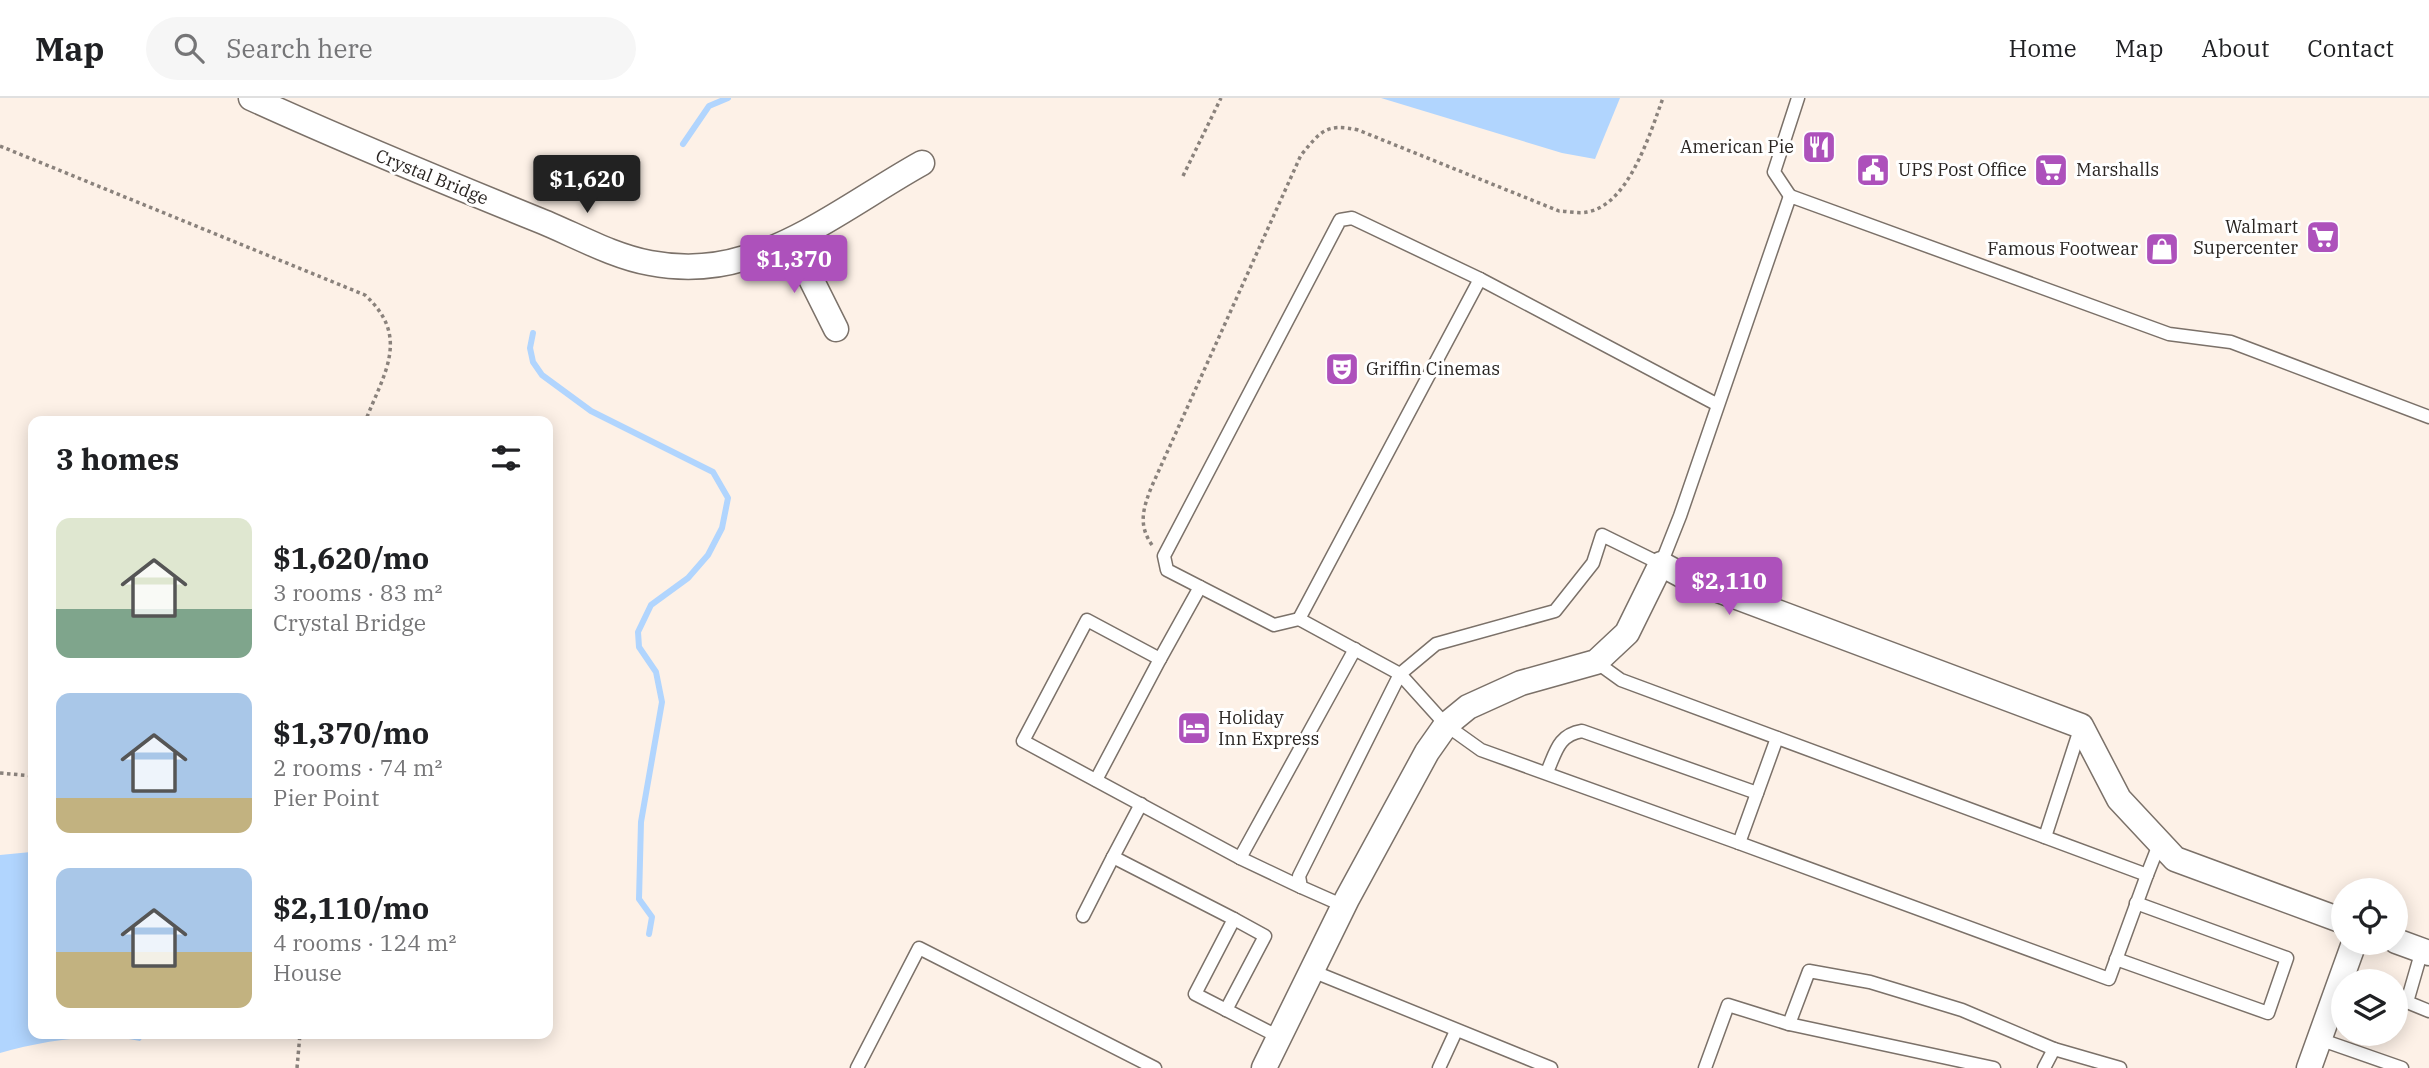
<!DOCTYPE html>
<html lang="en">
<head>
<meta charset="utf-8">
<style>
  body { margin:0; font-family:"IBM Plex Serif",serif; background:#f6f6f6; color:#202124; height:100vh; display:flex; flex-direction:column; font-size:26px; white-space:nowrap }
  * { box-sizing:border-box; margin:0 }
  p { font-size:23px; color:#757577 }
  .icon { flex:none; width:38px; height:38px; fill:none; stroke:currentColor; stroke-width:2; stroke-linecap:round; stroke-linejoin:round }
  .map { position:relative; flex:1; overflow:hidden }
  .drawer { position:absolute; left:28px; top:318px; width:525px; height:623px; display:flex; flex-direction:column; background:#fff; border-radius:14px; box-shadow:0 4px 18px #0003 }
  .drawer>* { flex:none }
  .buttons { position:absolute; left:2331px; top:780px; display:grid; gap:14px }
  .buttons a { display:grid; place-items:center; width:77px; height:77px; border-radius:50%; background:#fff; box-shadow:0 4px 18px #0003; font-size:35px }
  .price { position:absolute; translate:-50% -60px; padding:0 16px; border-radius:7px; background:#ad51bb; color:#fff; font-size:23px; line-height:46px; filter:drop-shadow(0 2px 4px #0008) }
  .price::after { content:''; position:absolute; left:50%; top:42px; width:21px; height:16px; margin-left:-10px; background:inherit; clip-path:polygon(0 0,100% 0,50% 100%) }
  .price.current { background:#222; color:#fff }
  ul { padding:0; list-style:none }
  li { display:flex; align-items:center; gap:21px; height:175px; padding:0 28px }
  li span { display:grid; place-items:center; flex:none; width:196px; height:140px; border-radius:14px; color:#555 }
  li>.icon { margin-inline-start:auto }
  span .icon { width:84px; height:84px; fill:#fffc; stroke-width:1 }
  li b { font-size:30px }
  h2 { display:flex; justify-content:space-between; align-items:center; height:84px; padding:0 28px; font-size:30px }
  header { display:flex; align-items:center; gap:42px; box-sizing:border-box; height:98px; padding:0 35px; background:#fff; border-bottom:2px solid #e0e0e0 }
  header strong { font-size:33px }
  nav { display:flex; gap:38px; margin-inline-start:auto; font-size:24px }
  .search { width:490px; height:63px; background:#f6f6f6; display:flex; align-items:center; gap:18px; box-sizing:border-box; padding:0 24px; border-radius:38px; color:#757577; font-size:26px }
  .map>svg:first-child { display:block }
</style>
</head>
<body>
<header>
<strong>Map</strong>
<div class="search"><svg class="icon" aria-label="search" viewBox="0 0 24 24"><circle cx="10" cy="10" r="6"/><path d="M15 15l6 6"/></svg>Search here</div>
<nav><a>Home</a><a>Map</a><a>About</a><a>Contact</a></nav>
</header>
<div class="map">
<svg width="2429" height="970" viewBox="0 0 2429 970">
  <rect width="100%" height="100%" fill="#fdf1e7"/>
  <g fill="#b1d5fe">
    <polygon points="1381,0 1620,0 1595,61 1562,55"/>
    <path d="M31 754 33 936H146L140 943C96 934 43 943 0 955V757Z"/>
  </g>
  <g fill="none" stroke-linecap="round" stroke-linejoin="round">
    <g stroke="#b1d5fe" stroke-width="6">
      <polyline points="683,46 709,8 728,0"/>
      <polyline points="533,235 530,250 533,264 542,277 591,313 713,374 728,400 722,430 708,457 688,480 651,507 638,534 639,549 656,574 662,604 641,724 639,801 652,819 649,836"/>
    </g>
    <g stroke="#7b7169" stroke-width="15">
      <g id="lane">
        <polyline points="1790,98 1774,74 1798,0"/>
        <polyline points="1718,307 1480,181 1299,521 1400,576 1436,546 1555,513 1593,465 1602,437 1661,466 1680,418 1790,98 2169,236 2231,244 2429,319"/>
        <polyline points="1200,489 1160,561 1087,522 1023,643 1240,760 1301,789"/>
        <polyline points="1299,521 1274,527 1167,472 1164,458 1340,122 1352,120 1480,181"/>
        <polyline points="1596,564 1621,582 2147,777 2160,744"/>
        <path d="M1547 674C1556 654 1558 637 1582 633L1757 695"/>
        <polyline points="1096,682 1160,561"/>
        <polyline points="1141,706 1113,759 1234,821 1195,896 1279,939"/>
        <polyline points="2045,739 2081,628"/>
        <polyline points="1739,745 2109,881 2147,777"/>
        <polyline points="1240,760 1355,551"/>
        <polyline points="1344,808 1301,789 1299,778 1400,576 1446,627 1481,652 1739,745 1777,640"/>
        <polyline points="1083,818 1113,759"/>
        <polyline points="2422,852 2407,904 2429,913"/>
        <polyline points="2116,861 2268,915 2287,860 2136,805"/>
        <polyline points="1312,873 1551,970"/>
        <polyline points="1226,912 1265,838 1234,821"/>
        <polyline points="1789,926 1809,873 1870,884 1962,912 2054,951"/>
        <polyline points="2319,941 2402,970"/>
        <polyline points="857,970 919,850 1155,970"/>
        <polyline points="1439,970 1456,933"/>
        <polyline points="1705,970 1728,907 1789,926 1994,970"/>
        <polyline points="2044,970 2054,951 2120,970"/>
      </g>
    </g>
    <g stroke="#7b7169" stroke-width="27">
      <g id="street">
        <path d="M251 0C345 43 440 82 536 121 572 135 611 158 650 165 682 171 713 170 745 160 805 143 866 96 922 65"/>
        <polyline points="792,143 836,231"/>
        <polyline points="2396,843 2429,855"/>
        <polyline points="1264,970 1347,801 1427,654 1446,627 1468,609 1521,585 1596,564 1627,535 1661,466 1689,481 2081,628 2119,701 2175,761 2343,823"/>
        <polyline points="2309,970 2354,845"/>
      </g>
    </g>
    <g stroke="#8a827c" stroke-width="3.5" stroke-dasharray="3.5 3.5" stroke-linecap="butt">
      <path d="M0 48 365 197C411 239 384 275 365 324"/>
      <polyline points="1183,78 1221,0"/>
      <path d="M1152 447C1138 427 1143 411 1151 390L1301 57C1321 33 1326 25 1358 32L1559 113C1568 113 1579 116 1587 114 1629 107 1650 35 1663 0"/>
      <polyline points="0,675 33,678"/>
      <polyline points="297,970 300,936"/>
    </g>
    <use href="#lane" stroke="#fff" stroke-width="12"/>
    <use href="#street" stroke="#fff" stroke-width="24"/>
  </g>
  <defs>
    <g id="restaurant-square" transform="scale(1.75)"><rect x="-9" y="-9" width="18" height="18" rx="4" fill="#ad51bb" stroke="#fff"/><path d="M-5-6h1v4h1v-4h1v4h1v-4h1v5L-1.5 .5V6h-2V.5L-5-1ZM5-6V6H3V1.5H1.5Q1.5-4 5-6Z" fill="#fff"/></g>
    <g id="civic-square" transform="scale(1.75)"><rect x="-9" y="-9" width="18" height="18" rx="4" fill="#ad51bb" stroke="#fff"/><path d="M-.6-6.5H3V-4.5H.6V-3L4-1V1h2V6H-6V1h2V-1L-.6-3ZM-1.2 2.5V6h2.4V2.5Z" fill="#fff"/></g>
    <g id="supermarket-square" transform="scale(1.75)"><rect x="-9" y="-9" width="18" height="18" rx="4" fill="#ad51bb" stroke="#fff"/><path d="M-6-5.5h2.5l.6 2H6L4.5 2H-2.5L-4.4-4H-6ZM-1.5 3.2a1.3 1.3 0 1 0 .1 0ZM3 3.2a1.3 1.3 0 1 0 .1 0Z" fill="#fff"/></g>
    <g id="shop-square" transform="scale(1.75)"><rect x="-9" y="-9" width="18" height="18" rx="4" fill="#ad51bb" stroke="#fff"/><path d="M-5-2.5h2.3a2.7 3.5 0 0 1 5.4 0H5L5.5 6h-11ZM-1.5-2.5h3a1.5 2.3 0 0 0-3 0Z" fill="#fff"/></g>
    <g id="theatre-square" transform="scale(1.75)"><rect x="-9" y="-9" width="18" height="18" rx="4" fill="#ad51bb" stroke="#fff"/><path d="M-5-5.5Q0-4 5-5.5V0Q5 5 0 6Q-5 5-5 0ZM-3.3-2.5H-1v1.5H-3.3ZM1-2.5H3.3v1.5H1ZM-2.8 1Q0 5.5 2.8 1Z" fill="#fff"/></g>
    <g id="hotel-square" transform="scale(1.75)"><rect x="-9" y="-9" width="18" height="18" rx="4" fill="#ad51bb" stroke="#fff"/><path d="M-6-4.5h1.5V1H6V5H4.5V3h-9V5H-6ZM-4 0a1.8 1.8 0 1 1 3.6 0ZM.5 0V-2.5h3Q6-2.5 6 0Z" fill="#fff"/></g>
  </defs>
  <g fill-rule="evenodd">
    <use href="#restaurant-square" x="1819" y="49"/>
    <use href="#civic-square" x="1873" y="72"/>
    <use href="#supermarket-square" x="2051" y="72"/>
    <use href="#supermarket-square" x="2323" y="139"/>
    <use href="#shop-square" x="2162" y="151"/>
    <use href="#theatre-square" x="1342" y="271"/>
    <use href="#hotel-square" x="1194" y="630"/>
  </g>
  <g text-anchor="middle" stroke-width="6" stroke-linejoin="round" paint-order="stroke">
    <g font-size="18" fill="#2a2522" stroke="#fff" text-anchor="start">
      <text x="1794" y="55" text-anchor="end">American Pie</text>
      <text x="1898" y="78">UPS Post Office</text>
      <text x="2076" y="78">Marshalls</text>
      <text x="2298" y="135" text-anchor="end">Walmart<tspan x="2298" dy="21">Supercenter</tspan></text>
      <text x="2138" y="157" text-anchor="end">Famous Footwear</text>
      <text x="1366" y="277">Griffin Cinemas</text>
      <text x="1218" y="626">Holiday<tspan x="1218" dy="21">Inn Express</tspan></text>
    </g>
    <g font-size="18" fill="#2a2522" stroke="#fff">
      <text transform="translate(432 79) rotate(22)" y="6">Crystal Bridge</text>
    </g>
  </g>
</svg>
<div class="buttons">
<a><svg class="icon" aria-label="locate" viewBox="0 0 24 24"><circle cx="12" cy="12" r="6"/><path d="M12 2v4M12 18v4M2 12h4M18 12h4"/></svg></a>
<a><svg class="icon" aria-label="layers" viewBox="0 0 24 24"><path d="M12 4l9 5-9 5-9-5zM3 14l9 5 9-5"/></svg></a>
</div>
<b class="price current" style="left:587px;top:117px">$1,620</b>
<b class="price" style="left:794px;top:197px">$1,370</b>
<b class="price" style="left:1729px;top:519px">$2,110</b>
<section class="drawer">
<h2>3 homes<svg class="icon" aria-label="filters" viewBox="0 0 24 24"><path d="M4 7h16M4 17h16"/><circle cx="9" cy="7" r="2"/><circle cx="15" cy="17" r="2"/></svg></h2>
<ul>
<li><span style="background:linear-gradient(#dfe7d0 65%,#7fa58c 0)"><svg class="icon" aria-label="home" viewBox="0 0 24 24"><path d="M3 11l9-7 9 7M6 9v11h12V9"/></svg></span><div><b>$1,620/mo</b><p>3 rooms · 83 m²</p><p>Crystal Bridge</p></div></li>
<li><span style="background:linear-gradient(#a9c7e8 75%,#c2b280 0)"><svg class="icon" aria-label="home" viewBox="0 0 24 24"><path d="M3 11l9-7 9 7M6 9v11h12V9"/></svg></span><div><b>$1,370/mo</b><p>2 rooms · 74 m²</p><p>Pier Point</p></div></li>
<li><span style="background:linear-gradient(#a9c7e8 60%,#c2b280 0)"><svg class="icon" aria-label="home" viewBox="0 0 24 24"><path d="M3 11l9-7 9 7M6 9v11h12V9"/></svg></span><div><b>$2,110/mo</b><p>4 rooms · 124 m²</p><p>House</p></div></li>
</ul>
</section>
</div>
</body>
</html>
